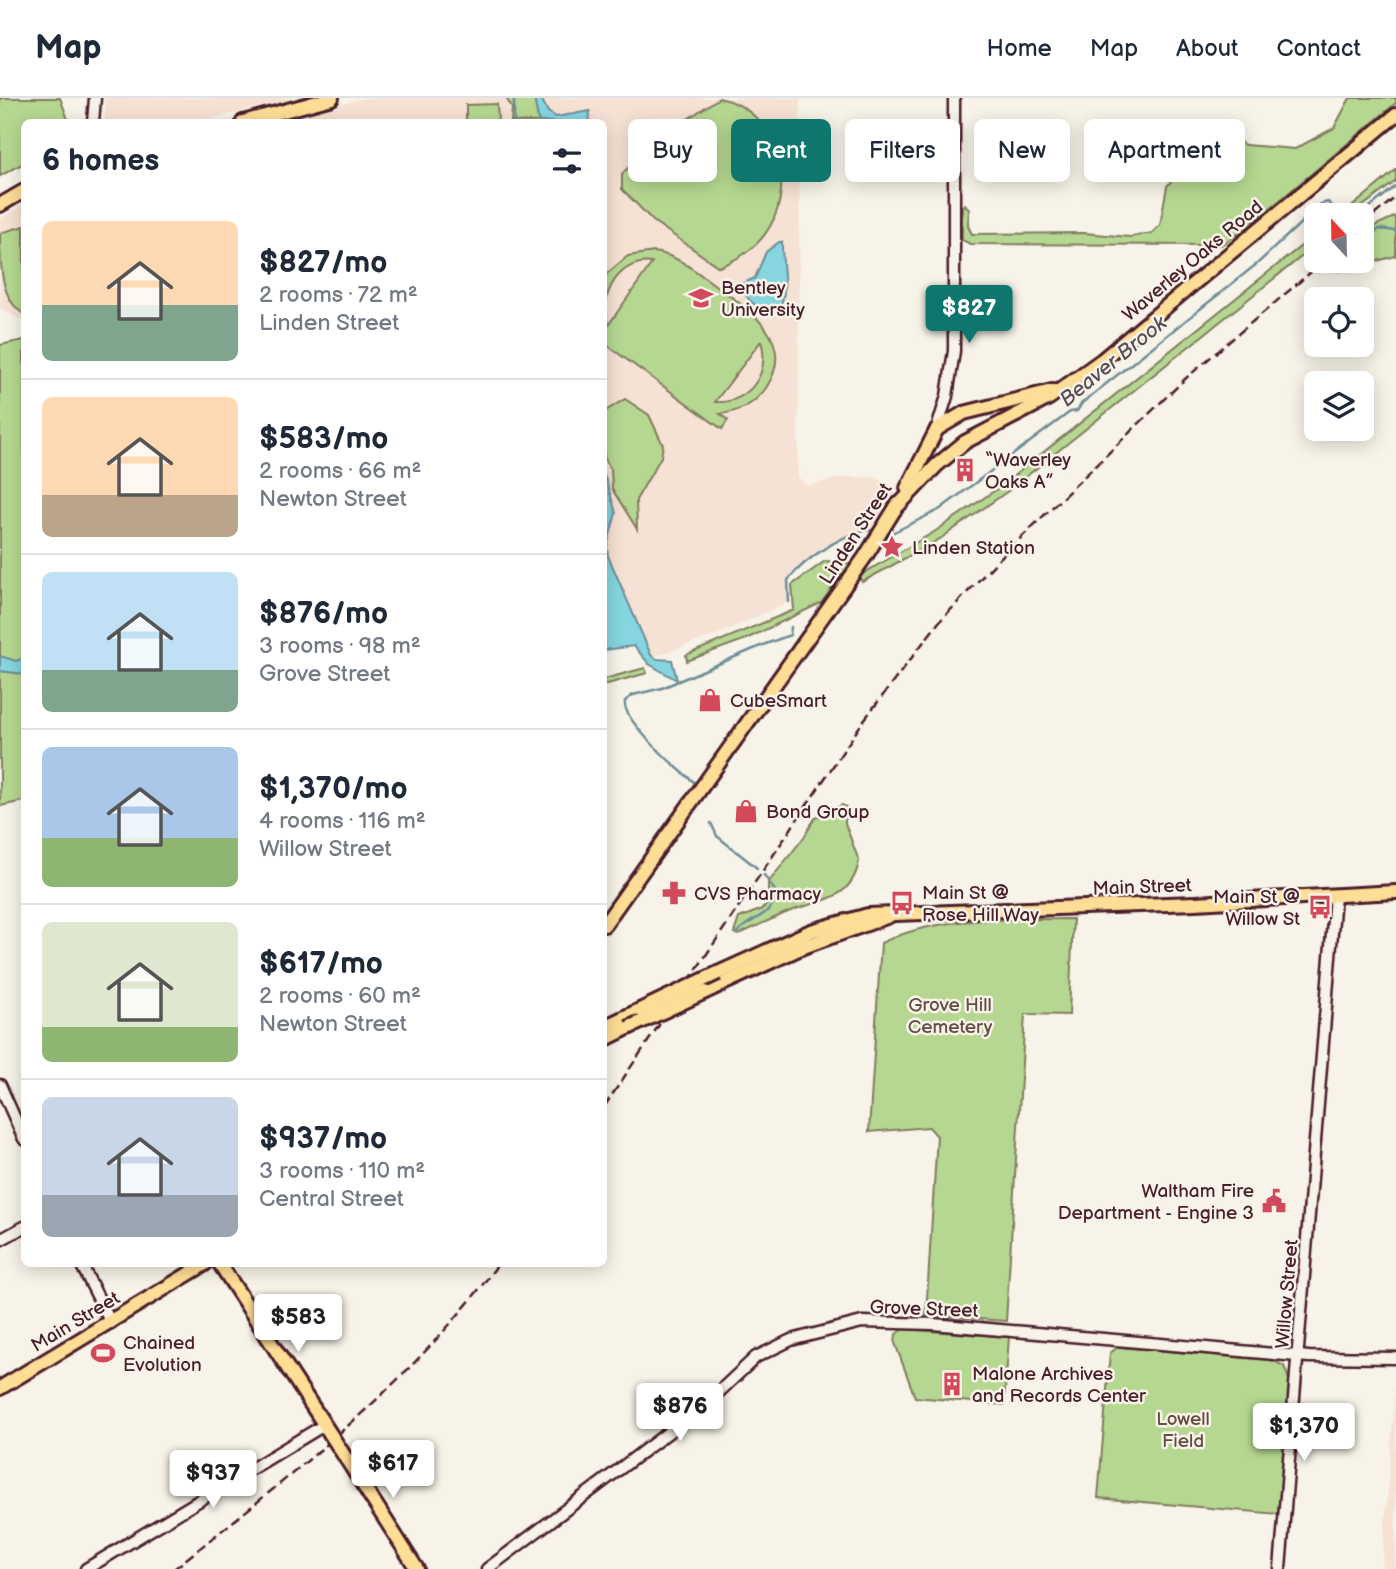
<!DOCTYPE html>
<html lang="en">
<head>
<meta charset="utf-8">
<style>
  body { margin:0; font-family:"Balsamiq Sans",sans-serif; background:#f2f2f3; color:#1f2937; height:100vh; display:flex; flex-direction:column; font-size:26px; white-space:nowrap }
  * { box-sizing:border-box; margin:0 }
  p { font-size:23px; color:#747a83 }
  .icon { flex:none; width:38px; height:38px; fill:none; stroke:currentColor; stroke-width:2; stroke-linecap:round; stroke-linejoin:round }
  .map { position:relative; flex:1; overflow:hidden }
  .details { position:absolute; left:21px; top:21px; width:586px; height:1148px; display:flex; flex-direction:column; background:#fff; border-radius:10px; box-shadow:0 4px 18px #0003 }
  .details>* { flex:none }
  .hud { position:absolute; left:628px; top:21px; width:662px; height:63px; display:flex; gap:14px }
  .needle { width:46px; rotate:338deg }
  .fabs { position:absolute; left:1304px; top:105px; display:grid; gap:14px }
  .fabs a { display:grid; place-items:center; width:70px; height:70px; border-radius:10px; background:#fff; box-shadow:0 4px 18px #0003; font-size:35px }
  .price { position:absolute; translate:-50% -60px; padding:0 16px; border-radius:7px; background:#fff; color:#222; font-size:23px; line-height:46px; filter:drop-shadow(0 2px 4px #0008) }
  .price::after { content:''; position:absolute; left:50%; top:42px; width:21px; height:16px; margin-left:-10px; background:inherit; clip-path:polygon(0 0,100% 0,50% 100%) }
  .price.selected { background:#0f766e; color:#fff }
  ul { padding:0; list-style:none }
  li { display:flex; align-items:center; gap:21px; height:175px; padding:0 21px }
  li+li { border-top:2px solid #e0e1e3 }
  li span { display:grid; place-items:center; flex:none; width:196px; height:140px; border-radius:10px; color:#555 }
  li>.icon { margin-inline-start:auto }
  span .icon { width:84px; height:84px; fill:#fffc; stroke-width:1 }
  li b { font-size:30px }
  h2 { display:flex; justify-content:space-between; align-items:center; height:84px; padding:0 21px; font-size:30px }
  .chip { padding:0 24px; border-radius:10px; background:#fff; box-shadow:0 4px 18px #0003; font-size:24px; line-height:63px }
  .chip.selected { background:#0f766e; color:#fff }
  header { display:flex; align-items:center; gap:42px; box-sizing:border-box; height:98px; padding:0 35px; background:#fff; border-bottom:2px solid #e0e1e3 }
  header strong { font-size:33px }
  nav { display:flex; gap:38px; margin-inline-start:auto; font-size:24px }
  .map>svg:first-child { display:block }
</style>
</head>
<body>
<header>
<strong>Map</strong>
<nav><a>Home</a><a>Map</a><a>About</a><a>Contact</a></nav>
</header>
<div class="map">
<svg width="1396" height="1471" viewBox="0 0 1396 1471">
  <rect width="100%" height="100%" fill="#f7f3e8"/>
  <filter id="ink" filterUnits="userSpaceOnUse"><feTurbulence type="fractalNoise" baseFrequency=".0143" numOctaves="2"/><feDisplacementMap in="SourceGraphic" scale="14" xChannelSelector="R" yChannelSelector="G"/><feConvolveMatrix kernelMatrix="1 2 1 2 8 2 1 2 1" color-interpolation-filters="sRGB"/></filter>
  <g filter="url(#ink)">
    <g fill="#f6e2d4">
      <polygon points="105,0 297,0 198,24 105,24"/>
      <polygon points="363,0 800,0 798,379 807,388 844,379 874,379 897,391 874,432 856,434 814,456 788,482 789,504 714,538 653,559 612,468 607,448 616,415 604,376 604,24 279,24"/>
      <polygon points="24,105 24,220 19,221 0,210 0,121"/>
      <polygon points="1396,1281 1396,1471 1382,1471 1382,1466"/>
    </g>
    <g fill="#b6d791" stroke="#807b5e" stroke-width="2" fill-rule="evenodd">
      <polygon points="0,0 60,0 69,24 24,24 24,65 0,78"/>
      <polygon points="506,0 534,0 539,24 511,24 512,10"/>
      <path d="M719 0C776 11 797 84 769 130 758 149 739 161 719 169L653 123 622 91V76L652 45Z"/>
      <polygon points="1350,0 1396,0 1396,5 1244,132 1221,147 970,146 962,142 962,108 965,106 969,112 968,128 972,136 1084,135 1130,139 1152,135 1160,127 1167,88 1204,46 1220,38 1229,38 1245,47 1295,51 1334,30"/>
      <polygon points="497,6 498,23 466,24 466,7"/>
      <polygon points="1396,72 1396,83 1351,117 1342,117"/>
      <polygon points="1396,118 1396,158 1339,173 1331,171 1331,166 1335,163 1362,163 1362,138 1372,129"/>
      <path d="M24 128V216C0 202 0 164 0 135Z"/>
      <polygon points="1316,136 1316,147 1008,393 940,441 862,484 859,478 934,434 1000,389"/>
      <path d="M654 154C678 157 696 174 715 187 749 212 798 242 766 290 755 306 738 314 720 316L728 322 722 331 604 245V178L628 158ZM652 165 609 226H608C598 197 620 160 652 165ZM761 243C771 275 749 306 715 304Z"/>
      <polygon points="24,242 24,703 0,708 0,247"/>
      <polygon points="625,301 649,317 663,347 661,359 636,402 637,431 612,391 611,372 604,359 604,314"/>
      <polygon points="825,463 851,465 821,505 746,541 687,563 686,557 794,512 792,487"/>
      <polygon points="645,570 647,575 604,587 604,581"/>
      <path d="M842 707 846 709 845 725 859 763C852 804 817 802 788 814 771 821 755 829 738 837L734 835 739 820 760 812 768 806V785L804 739 815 720Z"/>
      <path d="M1073 821 1069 917 1025 916 1006 1223 926 1217 937 1038 929 1029 869 1034 881 845C940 816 1009 822 1073 821Z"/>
      <polygon points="904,1231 1009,1239 1004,1307 915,1299 895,1245 896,1236"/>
      <polygon points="1118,1249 1272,1262 1284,1268 1290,1284 1278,1416 1098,1400 1110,1255"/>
    </g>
    <g fill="#85d6e0" stroke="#6d8d98" stroke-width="2">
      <polygon points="534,0 541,0 548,14 556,19 590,13 589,24 539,24"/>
      <path d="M779 144H782C781 165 790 193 778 213 761 216 745 202 741 186L755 180 766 154Z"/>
      <polygon points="604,376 616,415 607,448 608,458 651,557 657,561 672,562 677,582 649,566 634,548 604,552"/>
      <polygon points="0,558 16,563 24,560 24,576 0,573"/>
    </g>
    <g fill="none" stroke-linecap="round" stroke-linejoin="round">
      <g stroke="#6d8d98" stroke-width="2.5">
        <polyline points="514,24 514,0"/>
        <polyline points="1360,117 1396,88"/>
        <polyline points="1362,145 1379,131 1396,133"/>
        <polyline points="890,436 939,412 1070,314 1077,313 1082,305 1258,165 1321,106 1328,104 1338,117"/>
        <path d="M789 504 788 482C805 461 846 432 874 432"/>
        <path d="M695 685C679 672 621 622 625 603L633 597 662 590 763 547 790 537 791 529"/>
        <polyline points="711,725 717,738 757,770"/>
        <path d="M736 836C749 818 776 820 775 793L764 777"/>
      </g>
      <g stroke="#4a1f2b" stroke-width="15">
        <g id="minor">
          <polyline points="93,24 95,0"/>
          <polyline points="937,331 947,298 954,253 954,0"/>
          <polyline points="0,987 24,1041"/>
          <polyline points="0,1142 24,1129"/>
          <polyline points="81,1166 111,1225"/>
          <polyline points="86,1471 324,1327"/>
          <polyline points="487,1471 706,1306 756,1259 791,1242 862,1224 933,1226 1309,1259 1396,1260"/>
          <polyline points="1280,1471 1335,798"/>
        </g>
      </g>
      <g stroke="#4a1f2b" stroke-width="18">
        <g id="major">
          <polyline points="243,24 332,0"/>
          <polyline points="0,107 24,93"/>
          <polyline points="937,331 964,315 1052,293"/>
          <polyline points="907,390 937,331"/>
          <polyline points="895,411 937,367 965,344 1049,300 1102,262 1396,17"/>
          <polyline points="604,827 865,459 898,406"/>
          <polyline points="718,875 811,833 868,817 1195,805 1396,794"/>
          <polyline points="705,894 803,849 889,818"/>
          <polyline points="604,929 640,912"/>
          <polyline points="604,942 628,930"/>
          <polyline points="220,1166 331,1337"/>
          <polyline points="0,1290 205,1166"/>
          <polyline points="340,1351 417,1471"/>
        </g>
      </g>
      <use href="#minor" stroke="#f7f3e8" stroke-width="10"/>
      <use href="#major" stroke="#fedd96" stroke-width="12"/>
      <g stroke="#4a1f2b" stroke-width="2.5" stroke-dasharray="10 5" stroke-linecap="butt">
        <polyline points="1362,127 1396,99"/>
        <polyline points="604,1009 864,622 939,524 1001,459 1185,281 1324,163"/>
        <path d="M174 1471C290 1377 410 1288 498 1166"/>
      </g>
      <g stroke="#4a1f2b" stroke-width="18" stroke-linecap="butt">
        <g id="major-bridge">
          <polyline points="640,912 718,875"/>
          <polyline points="628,930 705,894"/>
          <polyline points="331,1337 340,1351"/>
        </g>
      </g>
      <use href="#major-bridge" stroke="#fedd96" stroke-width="12"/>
    </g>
  </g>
  <defs>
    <g id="university-bare" transform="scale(1.89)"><path d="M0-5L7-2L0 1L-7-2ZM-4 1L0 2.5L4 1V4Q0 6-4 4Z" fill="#d1495b" stroke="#f7f3e8" stroke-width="2.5" paint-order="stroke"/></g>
    <g id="building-bare" transform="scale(1.89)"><path d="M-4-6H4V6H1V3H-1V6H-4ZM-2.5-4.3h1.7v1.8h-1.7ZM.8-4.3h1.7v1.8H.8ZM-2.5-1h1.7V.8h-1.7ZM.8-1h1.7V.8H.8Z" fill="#d1495b" stroke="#f7f3e8" stroke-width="2.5" paint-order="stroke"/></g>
    <g id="sight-bare" transform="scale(1.89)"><path d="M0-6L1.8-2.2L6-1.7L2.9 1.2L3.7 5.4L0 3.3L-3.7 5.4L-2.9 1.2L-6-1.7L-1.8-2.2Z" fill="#d1495b" stroke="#f7f3e8" stroke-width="2.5" paint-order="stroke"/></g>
    <g id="shop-bare" transform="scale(1.89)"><path d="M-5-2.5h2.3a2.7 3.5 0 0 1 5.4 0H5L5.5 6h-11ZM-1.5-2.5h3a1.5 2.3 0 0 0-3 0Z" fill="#d1495b" stroke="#f7f3e8" stroke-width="2.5" paint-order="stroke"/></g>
    <g id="pharmacy-bare" transform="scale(1.89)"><path d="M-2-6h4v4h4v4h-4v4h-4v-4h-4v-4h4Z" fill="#d1495b" stroke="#f7f3e8" stroke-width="2.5" paint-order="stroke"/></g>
    <g id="bus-bare" transform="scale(1.89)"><path d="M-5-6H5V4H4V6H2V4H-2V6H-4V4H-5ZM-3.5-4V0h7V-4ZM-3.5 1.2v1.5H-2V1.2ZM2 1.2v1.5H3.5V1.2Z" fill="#d1495b" stroke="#f7f3e8" stroke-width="2.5" paint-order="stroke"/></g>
    <g id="civic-bare" transform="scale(1.89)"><path d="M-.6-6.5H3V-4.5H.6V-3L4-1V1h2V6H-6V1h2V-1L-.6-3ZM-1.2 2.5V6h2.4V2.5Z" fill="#d1495b" stroke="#f7f3e8" stroke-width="2.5" paint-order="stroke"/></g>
    <g id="stadium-bare" transform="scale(1.89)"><path d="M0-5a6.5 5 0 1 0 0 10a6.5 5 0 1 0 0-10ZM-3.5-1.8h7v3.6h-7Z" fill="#d1495b" stroke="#f7f3e8" stroke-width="2.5" paint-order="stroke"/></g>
  </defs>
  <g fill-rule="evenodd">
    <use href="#university-bare" x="701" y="200"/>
    <use href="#building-bare" x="965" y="372"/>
    <use href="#sight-bare" x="892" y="449"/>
    <use href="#shop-bare" x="710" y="602"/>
    <use href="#shop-bare" x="746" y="713"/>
    <use href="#pharmacy-bare" x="674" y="795"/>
    <use href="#bus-bare" x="902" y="805"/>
    <use href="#bus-bare" x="1320" y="809"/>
    <use href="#civic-bare" x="1274" y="1103"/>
    <use href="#stadium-bare" x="103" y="1255"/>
    <use href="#building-bare" x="952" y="1286"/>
  </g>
  <g text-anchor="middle" stroke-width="5" stroke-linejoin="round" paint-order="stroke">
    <g font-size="19" fill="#4a1f2b" stroke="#f7f3e8">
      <text transform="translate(1192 162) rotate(-40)" y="7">Waverley Oaks Road</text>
      <text transform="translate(855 435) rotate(-57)" y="7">Linden Street</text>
      <text transform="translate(1142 788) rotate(-2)" y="7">Main Street</text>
      <text transform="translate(1286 1196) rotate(-85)" y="7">Willow Street</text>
      <text transform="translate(924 1210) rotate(2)" y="7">Grove Street</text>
      <text transform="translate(75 1223) rotate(-31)" y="7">Main Street</text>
    </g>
    <g font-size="19" fill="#4a1f2b" stroke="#f7f3e8" text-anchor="start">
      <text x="721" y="196">Bentley<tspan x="721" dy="22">University</tspan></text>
      <text x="985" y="368">“Waverley<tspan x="985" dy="22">Oaks A”</tspan></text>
      <text x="912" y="456">Linden Station</text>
      <text x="730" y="609">CubeSmart</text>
      <text x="766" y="720">Bond Group</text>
      <text x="922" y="801">Main St @<tspan x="922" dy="22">Rose Hill Way</tspan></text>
      <text x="694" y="802">CVS Pharmacy</text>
      <text x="1300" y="805" text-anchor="end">Main St @<tspan x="1300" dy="22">Willow St</tspan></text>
      <text x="1254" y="1099" text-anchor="end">Waltham Fire<tspan x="1254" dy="22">Department - Engine 3</tspan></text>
      <text x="123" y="1251">Chained<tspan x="123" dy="22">Evolution</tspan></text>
      <text x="972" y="1282">Malone Archives<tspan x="972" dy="22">and Records Center</tspan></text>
    </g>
    <g font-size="19" fill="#654d44" stroke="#f7f3e8">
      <text x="950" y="913">Grove Hill<tspan x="950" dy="22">Cemetery</tspan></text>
      <text x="1183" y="1327">Lowell<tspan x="1183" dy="22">Field</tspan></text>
    </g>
    <g font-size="21" font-style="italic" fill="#594d58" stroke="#f7f3e8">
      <text transform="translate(1113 263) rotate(-39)" y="7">Beaver Brook</text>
    </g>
  </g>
</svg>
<div class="fabs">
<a><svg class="needle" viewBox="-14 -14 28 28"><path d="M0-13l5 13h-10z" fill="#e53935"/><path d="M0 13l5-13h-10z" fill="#747a83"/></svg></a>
<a><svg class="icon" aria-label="locate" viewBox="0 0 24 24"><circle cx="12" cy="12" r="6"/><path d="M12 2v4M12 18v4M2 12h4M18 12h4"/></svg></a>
<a><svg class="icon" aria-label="layers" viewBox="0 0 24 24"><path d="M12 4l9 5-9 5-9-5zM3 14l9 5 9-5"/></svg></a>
</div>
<b class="price selected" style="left:969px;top:247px">$827</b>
<b class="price" style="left:298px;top:1256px">$583</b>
<b class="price" style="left:680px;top:1345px">$876</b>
<b class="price" style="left:1304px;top:1365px">$1,370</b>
<b class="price" style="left:393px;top:1402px">$617</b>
<b class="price" style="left:213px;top:1412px">$937</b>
<div class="hud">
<a class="chip">Buy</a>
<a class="chip selected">Rent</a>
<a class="chip">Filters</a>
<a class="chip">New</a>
<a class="chip">Apartment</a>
</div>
<section class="details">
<h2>6 homes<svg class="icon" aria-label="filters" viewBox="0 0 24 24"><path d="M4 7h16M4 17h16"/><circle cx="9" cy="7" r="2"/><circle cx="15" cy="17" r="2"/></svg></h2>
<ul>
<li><span style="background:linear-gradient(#ffd9b3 60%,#7fa58c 0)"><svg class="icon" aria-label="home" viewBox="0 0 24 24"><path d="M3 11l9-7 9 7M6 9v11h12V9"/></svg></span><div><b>$827/mo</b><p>2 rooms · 72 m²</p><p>Linden Street</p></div></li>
<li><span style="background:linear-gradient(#ffd9b3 70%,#b9a48a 0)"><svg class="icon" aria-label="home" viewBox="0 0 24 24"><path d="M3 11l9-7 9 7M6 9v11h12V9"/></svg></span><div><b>$583/mo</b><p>2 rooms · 66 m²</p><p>Newton Street</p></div></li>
<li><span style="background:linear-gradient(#bfe0f5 70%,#7fa58c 0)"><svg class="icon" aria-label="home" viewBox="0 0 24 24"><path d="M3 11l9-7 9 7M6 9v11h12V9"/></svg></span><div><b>$876/mo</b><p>3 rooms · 98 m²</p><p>Grove Street</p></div></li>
<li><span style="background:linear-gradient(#a9c7e8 65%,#8fb573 0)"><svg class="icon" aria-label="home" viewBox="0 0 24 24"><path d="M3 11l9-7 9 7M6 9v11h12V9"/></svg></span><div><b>$1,370/mo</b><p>4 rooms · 116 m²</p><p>Willow Street</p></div></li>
<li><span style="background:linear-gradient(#dfe7d0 75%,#8fb573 0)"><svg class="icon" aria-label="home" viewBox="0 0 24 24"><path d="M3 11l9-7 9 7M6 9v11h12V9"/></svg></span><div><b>$617/mo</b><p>2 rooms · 60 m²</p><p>Newton Street</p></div></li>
<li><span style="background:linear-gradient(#c9d6e8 70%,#9aa5b1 0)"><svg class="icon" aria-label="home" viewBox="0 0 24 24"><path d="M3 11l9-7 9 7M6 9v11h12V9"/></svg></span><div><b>$937/mo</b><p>3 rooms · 110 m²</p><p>Central Street</p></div></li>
</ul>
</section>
</div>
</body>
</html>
